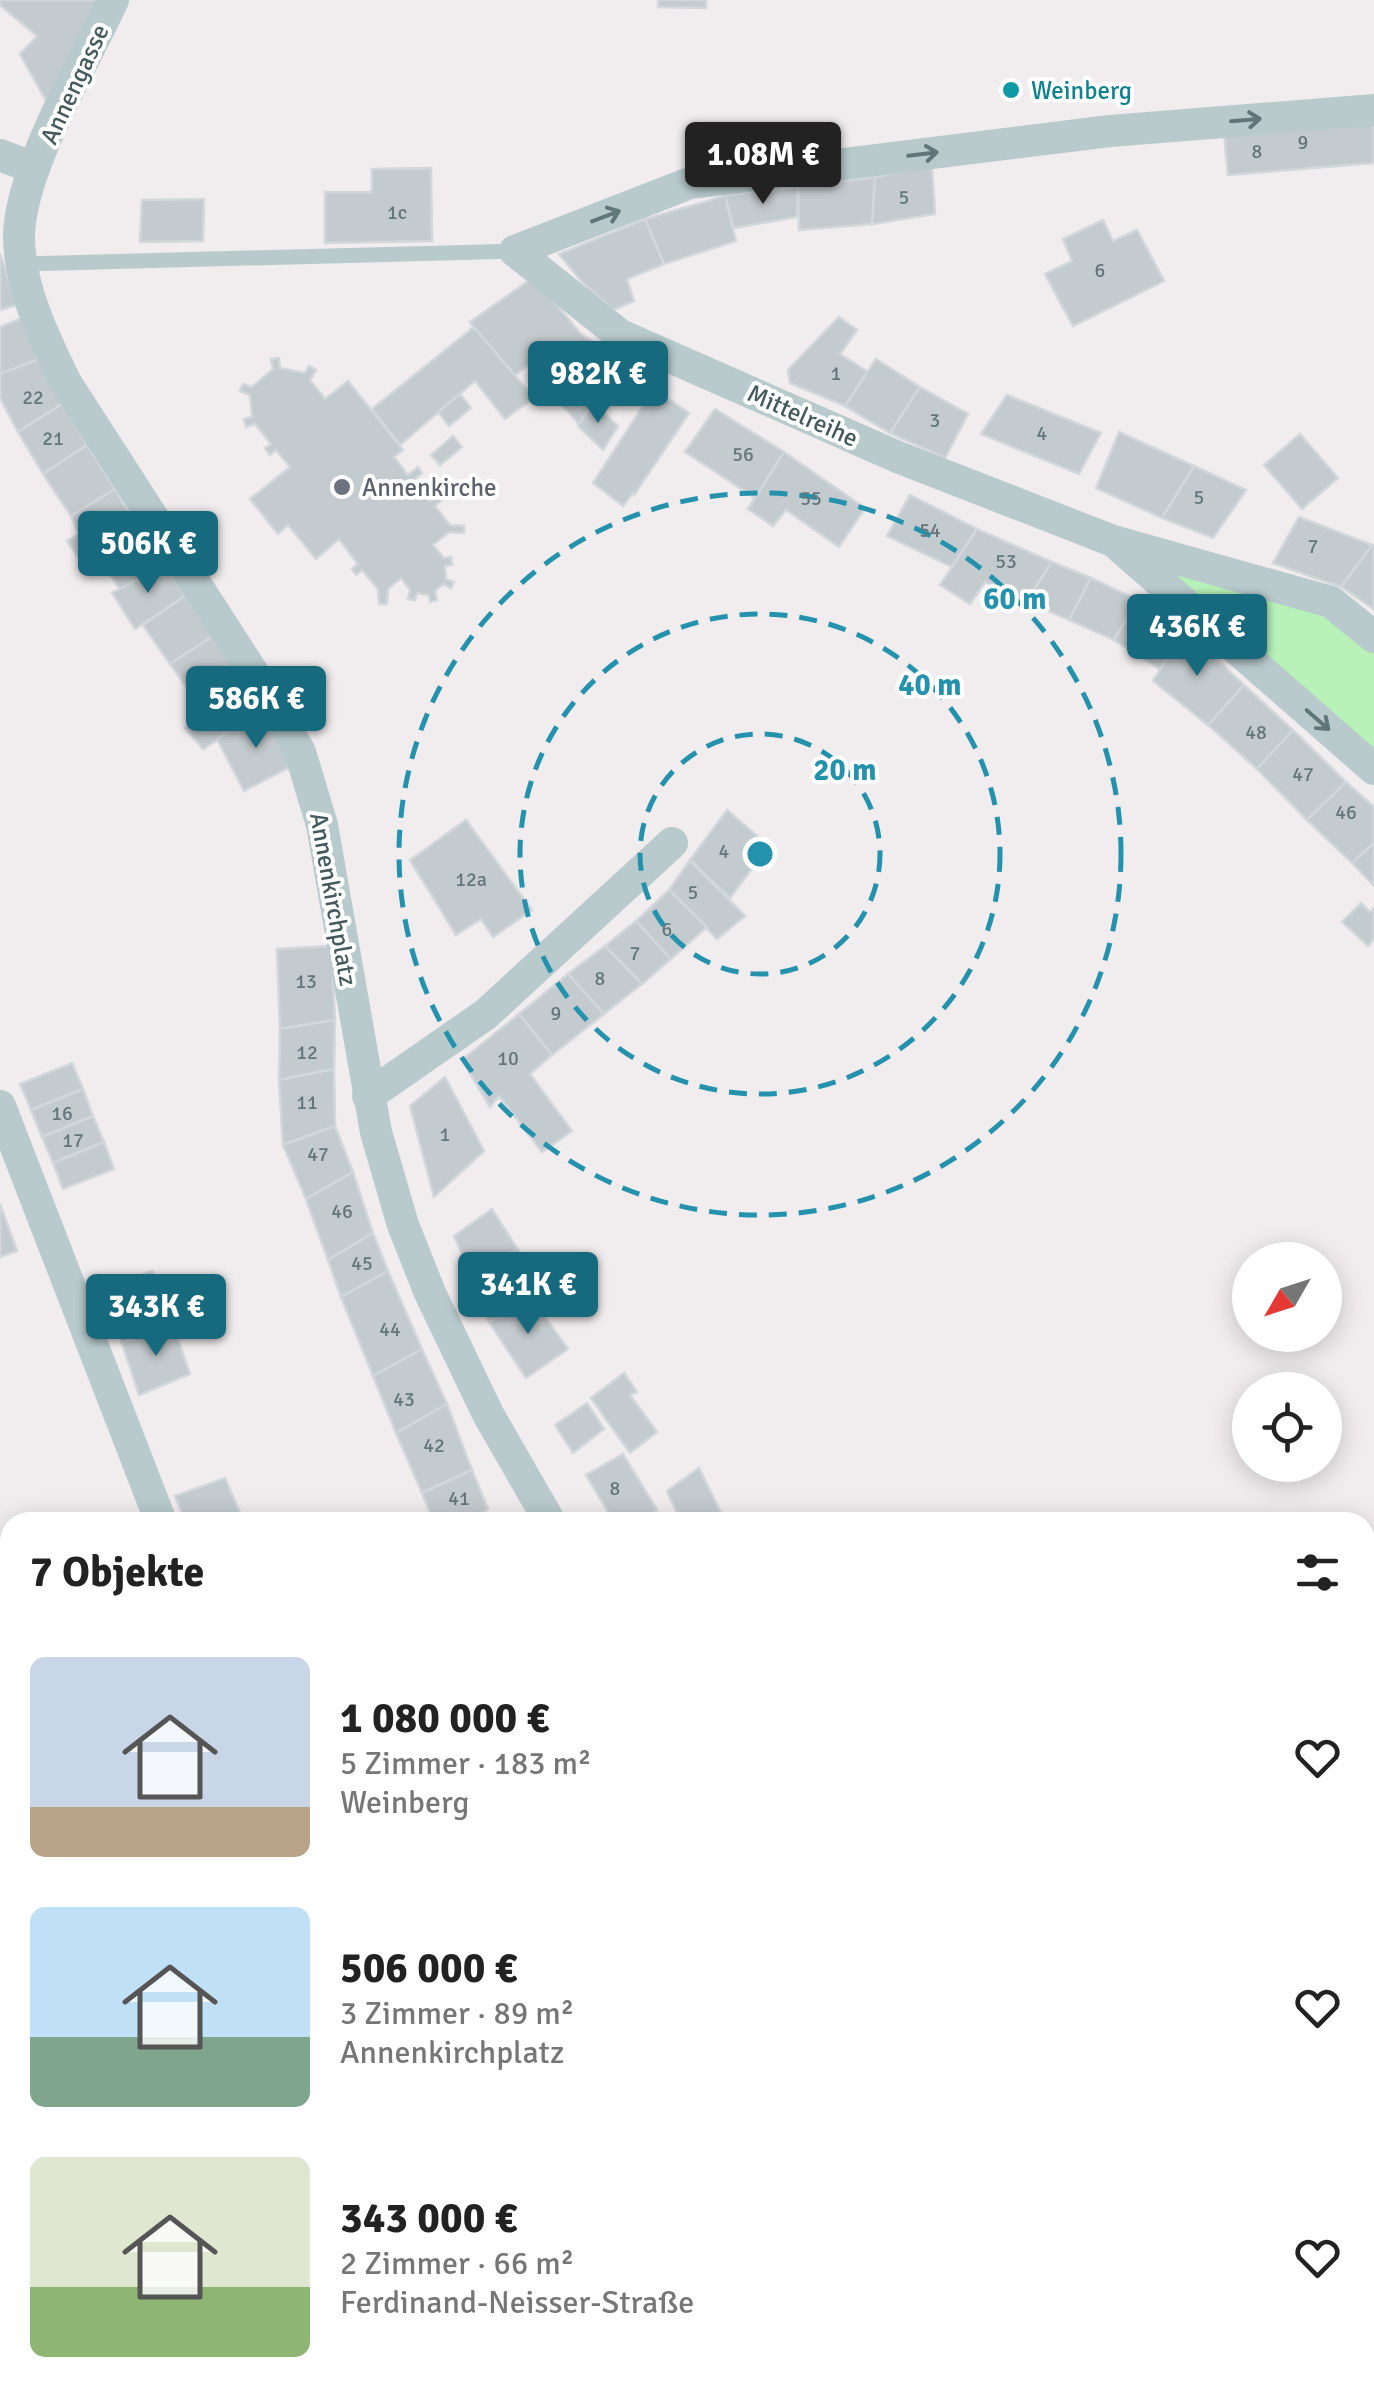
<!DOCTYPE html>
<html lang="de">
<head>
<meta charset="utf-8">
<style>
  body { margin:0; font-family:Signika,sans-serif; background:#f2f2f2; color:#222; height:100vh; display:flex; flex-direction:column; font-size:38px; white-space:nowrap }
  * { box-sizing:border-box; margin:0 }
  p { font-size:32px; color:#767676 }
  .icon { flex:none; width:55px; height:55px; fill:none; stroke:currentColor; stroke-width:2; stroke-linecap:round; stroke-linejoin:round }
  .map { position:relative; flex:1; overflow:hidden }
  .details { position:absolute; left:0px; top:1512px; width:1375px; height:892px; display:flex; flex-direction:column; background:#fff; border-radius:30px 30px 0 0; box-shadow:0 5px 25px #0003 }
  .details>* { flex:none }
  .needle { width:65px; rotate:231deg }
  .tools { position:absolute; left:1232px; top:1242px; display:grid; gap:20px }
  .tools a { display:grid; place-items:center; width:110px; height:110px; border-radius:50%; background:#fff; box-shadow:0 5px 25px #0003; font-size:50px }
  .price { position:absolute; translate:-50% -85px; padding:0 22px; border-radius:10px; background:#17697e; color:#fff; font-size:32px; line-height:65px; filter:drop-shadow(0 2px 5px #0008) }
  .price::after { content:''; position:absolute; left:50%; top:60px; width:30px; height:22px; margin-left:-15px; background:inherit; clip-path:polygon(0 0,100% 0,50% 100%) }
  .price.current { background:#222; color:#fff }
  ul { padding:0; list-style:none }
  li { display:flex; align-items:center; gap:30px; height:250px; padding:0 30px }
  li span { display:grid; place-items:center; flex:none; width:280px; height:200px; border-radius:15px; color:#555 }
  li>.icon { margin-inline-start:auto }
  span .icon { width:120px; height:120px; fill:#fffc; stroke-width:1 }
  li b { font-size:42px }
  h2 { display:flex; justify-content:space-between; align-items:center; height:120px; padding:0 30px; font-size:42px }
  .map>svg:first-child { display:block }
</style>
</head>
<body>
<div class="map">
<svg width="1374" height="2403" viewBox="0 0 1374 2403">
  <rect width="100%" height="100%" fill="#f1edef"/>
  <g fill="#b8f2b9">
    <polygon points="1113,541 1331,602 1374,637 1374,769"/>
    <polygon points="250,2395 847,2395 856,2403 254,2403"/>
  </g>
  <g fill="#c4cbce" stroke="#d1d7da" stroke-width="2.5">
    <polygon points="0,0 98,0 54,93 45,99 20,54 37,36 0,5"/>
    <polygon points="658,0 706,0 706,8 658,7"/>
    <polygon points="1374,121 1374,163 1228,175 1224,133"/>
    <polygon points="932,166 935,214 872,224 875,177"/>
    <polygon points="431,168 432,241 325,243 325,192 372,192 372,169"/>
    <polygon points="875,177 872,224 799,230 798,187"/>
    <polygon points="798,187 797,217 734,228 725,196"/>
    <polygon points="725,196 736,241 664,264 645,219"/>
    <polygon points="204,199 203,241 140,242 142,200"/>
    <polygon points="645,219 664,264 627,279 634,301 613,310 582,282 559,254"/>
    <polygon points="1103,220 1113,241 1137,230 1164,281 1073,326 1045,274 1072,261 1063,239"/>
    <polygon points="0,254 17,305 0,310"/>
    <polygon points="534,277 580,333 603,350 572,382 593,403 579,424 527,366 513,377 470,322"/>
    <polygon points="839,317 857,330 840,354 868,372 845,406 790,383 788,370"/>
    <polygon points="22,318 39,359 0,374 0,327"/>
    <polygon points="474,327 534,398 505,419 475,381 400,445 372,409"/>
    <polygon points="279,358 280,368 305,373 309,366 316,370 310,380 325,399 348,381 403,450 394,457 408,475 418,467 422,473 413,481 430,501 438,494 443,499 435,506 450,525 464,526 464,533 449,532 433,545 444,558 451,557 452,565 445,566 446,579 454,582 451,588 443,584 435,591 437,600 430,602 429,595 417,593 415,600 408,599 410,590 401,578 388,589 387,604 379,604 378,589 362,570 356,575 352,569 358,564 339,539 316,559 288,525 278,534 250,499 290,467 276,450 270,455 265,448 271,444 255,424 246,427 244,419 252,417 250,395 240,391 243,384 252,387 273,369 271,359"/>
    <polygon points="39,359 62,404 18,432 0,398 0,374"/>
    <polygon points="876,359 920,387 890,433 845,406"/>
    <polygon points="920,387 968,414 945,458 890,433"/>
    <polygon points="654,389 689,413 634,495 633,493 623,506 593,483"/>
    <polygon points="460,394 471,408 449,426 438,412"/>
    <polygon points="1007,395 1101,433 1079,474 981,434"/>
    <polygon points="593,403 618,426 603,450 578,426"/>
    <polygon points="62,404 87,445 43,474 18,432"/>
    <polygon points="715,409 784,452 755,498 685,452"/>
    <polygon points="1119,432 1194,466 1162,518 1096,488"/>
    <polygon points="1300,434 1338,478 1302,509 1264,465"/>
    <polygon points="453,436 462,447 440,465 431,455"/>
    <polygon points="87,445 115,489 71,516 43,474"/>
    <polygon points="784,452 865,508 839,547 786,510 773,526 748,509"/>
    <polygon points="1194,466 1246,490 1213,538 1162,518"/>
    <polygon points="115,489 139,531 84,566 67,541 79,534 71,516"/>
    <polygon points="910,495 977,529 952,567 887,536"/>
    <polygon points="1299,517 1372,545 1341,587 1273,563"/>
    <polygon points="977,529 1052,562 1026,602 985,582 970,604 940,585"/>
    <polygon points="139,531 164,565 121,591 99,557"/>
    <polygon points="1372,545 1374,546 1374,609 1341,587"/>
    <polygon points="1052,562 1091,578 1069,620 1026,602"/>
    <polygon points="164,565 185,596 135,629 112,593"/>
    <polygon points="1091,578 1138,600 1114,640 1069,620"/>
    <polygon points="185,596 213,636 170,664 143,625"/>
    <polygon points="1138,600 1185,630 1160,669 1114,640"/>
    <polygon points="1185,630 1244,685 1208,725 1153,681"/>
    <polygon points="213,636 237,669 194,697 170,664"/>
    <polygon points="237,669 265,710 203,749 185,728 207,714 194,697"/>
    <polygon points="1244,685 1293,730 1257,769 1208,725"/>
    <polygon points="265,710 297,763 244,791 217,739"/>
    <polygon points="1293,730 1346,782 1307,820 1257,769"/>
    <polygon points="1346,782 1374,807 1374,843 1352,863 1307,820"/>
    <polygon points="727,810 769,846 730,898 690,860"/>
    <polygon points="466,820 532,910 493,937 481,919 456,935 410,860"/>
    <polygon points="1374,843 1374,886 1352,863"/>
    <polygon points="690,860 745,916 717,939 669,890"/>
    <polygon points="669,890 707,927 671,959 636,921"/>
    <polygon points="1361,903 1370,912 1374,908 1374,939 1368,946 1342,922"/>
    <polygon points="636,921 671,959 642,984 605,946"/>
    <polygon points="331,946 335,1020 280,1029 277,949"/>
    <polygon points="605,946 642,984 604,1014 568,974"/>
    <polygon points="568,974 604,1014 552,1055 519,1014"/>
    <polygon points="519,1014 552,1055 530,1074 572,1131 542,1152 499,1096 490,1107 462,1060"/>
    <polygon points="335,1020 334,1069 279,1080 280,1029"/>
    <polygon points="72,1063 83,1089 31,1110 20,1084"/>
    <polygon points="334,1069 335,1126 283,1145 279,1080"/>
    <polygon points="445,1077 484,1151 434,1197 410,1106"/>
    <polygon points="83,1089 93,1116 42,1137 31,1110"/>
    <polygon points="93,1116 104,1142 53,1163 42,1137"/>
    <polygon points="335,1126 353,1172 306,1199 283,1145"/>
    <polygon points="104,1142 114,1169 63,1189 53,1163"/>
    <polygon points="353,1172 373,1233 328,1260 306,1199"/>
    <polygon points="0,1204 17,1251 0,1257"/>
    <polygon points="492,1209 517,1248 475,1284 454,1236"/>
    <polygon points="373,1233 388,1271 341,1297 328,1260"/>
    <polygon points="517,1248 539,1291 489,1322 475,1284"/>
    <polygon points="152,1271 173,1325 122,1343 103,1290"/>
    <polygon points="388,1271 422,1349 373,1376 341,1297"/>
    <polygon points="530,1296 568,1349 526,1378 489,1322"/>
    <polygon points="173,1325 190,1374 139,1395 122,1343"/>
    <polygon points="422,1349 447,1404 396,1433 373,1376"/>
    <polygon points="624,1373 637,1392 630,1395 657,1432 630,1453 591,1398"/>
    <polygon points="587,1403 604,1429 573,1453 555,1425"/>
    <polygon points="447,1404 472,1470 422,1493 396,1433"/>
    <polygon points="623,1454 657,1510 637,1522 614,1522 586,1475"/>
    <polygon points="699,1468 725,1521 669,1522 678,1515 667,1491"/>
    <polygon points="472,1470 488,1509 467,1522 434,1522 422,1493"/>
    <polygon points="225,1478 244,1522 186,1522 175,1496"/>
    <polygon points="0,2289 10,2309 10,2353 0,2358"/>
    <polygon points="10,2353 10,2395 52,2395 56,2403 0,2403 0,2358"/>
    <polygon points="1124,2395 1162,2395 1167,2403 1108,2403"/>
    <polygon points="1183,2395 1231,2395 1217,2403 1169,2403"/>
  </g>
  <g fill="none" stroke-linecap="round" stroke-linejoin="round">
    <polyline stroke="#b8cacc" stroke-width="15" points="22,264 515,251"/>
    <g stroke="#b8cacc" stroke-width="32">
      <path d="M113 0C84 63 20 169 19 236 19 287 44 338 66 383L266 693 300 752 322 825 376 1132 403 1225 430 1293 488 1414 550 1522"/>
      <polyline points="0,155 34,168"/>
      <polyline points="515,251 620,335 900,458 1113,541 1331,602 1374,637"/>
      <polyline points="515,251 690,183 1110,131 1374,110"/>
      <polyline points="1120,547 1374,769"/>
      <polyline points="368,1096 486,1014 672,843"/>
      <polyline points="0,1106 161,1522"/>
      <polyline points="0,1729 10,1748"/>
      <polyline points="1044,2395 1048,2403"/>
    </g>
  </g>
  <defs><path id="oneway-shaft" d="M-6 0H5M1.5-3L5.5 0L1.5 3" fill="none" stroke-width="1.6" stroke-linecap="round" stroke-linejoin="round" transform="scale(2.5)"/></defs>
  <g stroke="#617679">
    <use href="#oneway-shaft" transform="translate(1246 120) rotate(-5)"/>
    <use href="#oneway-shaft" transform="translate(923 154) rotate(-7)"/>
    <use href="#oneway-shaft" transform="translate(606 216) rotate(-21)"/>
    <use href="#oneway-shaft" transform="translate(1318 720) rotate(41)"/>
  </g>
  <g fill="none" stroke="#2492ad" stroke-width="5" stroke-dasharray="18 12">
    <circle cx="760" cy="854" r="120"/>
    <circle cx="760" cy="854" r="240"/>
    <circle cx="760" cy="854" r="361"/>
  </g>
  <circle fill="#0f9aa8" stroke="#fff" stroke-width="4" cx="1011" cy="90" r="10"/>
  <circle fill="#6b7280" stroke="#fff" stroke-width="4" cx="342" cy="487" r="10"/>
  <g text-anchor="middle" stroke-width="8" stroke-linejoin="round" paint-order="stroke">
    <g font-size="20" fill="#647679">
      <text x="1303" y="149">9</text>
      <text x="1257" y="158">8</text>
      <text x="904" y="204">5</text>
      <text x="397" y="219">1c</text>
      <text x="1100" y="277">6</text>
      <text x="836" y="380">1</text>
      <text x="33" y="404">22</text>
      <text x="935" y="427">3</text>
      <text x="1042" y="440">4</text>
      <text x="53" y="445">21</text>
      <text x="743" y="461">56</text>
      <text x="1199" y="504">5</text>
      <text x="811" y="505">55</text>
      <text x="930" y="537">54</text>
      <text x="1313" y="553">7</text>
      <text x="1006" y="568">53</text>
      <text x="1256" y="739">48</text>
      <text x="1303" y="781">47</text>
      <text x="1346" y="819">46</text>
      <text x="724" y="858">4</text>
      <text x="471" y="886">12a</text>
      <text x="693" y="899">5</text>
      <text x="667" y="936">6</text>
      <text x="635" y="960">7</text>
      <text x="600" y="985">8</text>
      <text x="306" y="988">13</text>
      <text x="556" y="1020">9</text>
      <text x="307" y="1059">12</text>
      <text x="508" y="1065">10</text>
      <text x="307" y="1109">11</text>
      <text x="62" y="1120">16</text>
      <text x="445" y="1141">1</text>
      <text x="73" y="1147">17</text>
      <text x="318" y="1161">47</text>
      <text x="342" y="1218">46</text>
      <text x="362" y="1270">45</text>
      <text x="390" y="1336">44</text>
      <text x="404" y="1406">43</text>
      <text x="434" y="1452">42</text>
      <text x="615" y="1495">8</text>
      <text x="459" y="1505">41</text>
    </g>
    <g font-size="25" fill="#445a5d" stroke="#fff">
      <text transform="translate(74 84) rotate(-65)" y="9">Annengasse</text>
      <text transform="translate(803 415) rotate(24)" y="9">Mittelreihe</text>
      <text transform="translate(334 899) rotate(80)" y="9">Annenkirchplatz</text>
    </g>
    <g font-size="25" fill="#0d838f" stroke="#fff" text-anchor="start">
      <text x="1031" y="99">Weinberg</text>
    </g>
    <g font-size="25" fill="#5b616d" stroke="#fff" text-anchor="start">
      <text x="362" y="496">Annenkirche</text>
    </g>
  </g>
  <circle cx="760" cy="854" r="15" fill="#2492ad" stroke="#fff" stroke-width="5"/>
  <g font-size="30" text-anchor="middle" font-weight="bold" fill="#2492ad" stroke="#fff" stroke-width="8" stroke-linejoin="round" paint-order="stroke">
    <text x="1015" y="609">60 m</text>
    <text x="930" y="695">40 m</text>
    <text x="845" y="780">20 m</text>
  </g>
</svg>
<div class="tools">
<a><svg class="needle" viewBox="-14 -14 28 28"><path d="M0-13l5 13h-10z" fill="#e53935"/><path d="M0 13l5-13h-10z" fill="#767676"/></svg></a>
<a><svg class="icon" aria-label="locate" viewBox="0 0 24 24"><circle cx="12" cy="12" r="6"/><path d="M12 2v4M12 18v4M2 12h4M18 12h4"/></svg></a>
</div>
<b class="price current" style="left:763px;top:207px">1.08M €</b>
<b class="price" style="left:598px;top:426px">982K €</b>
<b class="price" style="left:148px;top:596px">506K €</b>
<b class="price" style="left:1197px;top:679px">436K €</b>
<b class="price" style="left:256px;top:751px">586K €</b>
<b class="price" style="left:528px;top:1337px">341K €</b>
<b class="price" style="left:156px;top:1359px">343K €</b>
<section class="details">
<h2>7 Objekte<svg class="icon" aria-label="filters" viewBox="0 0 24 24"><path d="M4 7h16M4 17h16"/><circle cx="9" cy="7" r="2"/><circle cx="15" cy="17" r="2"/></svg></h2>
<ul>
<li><span style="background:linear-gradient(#c9d6e8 75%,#b9a48a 0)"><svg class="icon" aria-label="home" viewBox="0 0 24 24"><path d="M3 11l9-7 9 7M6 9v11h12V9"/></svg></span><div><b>1 080 000 €</b><p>5 Zimmer · 183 m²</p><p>Weinberg</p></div><svg class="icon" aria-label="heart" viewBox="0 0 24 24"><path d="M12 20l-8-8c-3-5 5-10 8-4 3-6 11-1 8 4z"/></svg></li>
<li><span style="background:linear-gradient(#bfe0f5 65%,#7fa58c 0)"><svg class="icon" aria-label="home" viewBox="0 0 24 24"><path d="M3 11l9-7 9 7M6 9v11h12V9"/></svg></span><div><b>506 000 €</b><p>3 Zimmer · 89 m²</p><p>Annenkirchplatz</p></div><svg class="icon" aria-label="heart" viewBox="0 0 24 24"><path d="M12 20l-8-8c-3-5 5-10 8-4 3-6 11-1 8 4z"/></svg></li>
<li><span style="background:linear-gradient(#dfe7d0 65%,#8fb573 0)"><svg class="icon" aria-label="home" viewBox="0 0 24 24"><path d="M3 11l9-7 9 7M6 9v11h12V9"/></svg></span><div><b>343 000 €</b><p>2 Zimmer · 66 m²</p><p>Ferdinand-Neisser-Straße</p></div><svg class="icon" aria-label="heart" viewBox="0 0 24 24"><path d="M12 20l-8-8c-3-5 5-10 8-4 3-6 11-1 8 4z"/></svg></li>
</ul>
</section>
</div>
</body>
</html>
